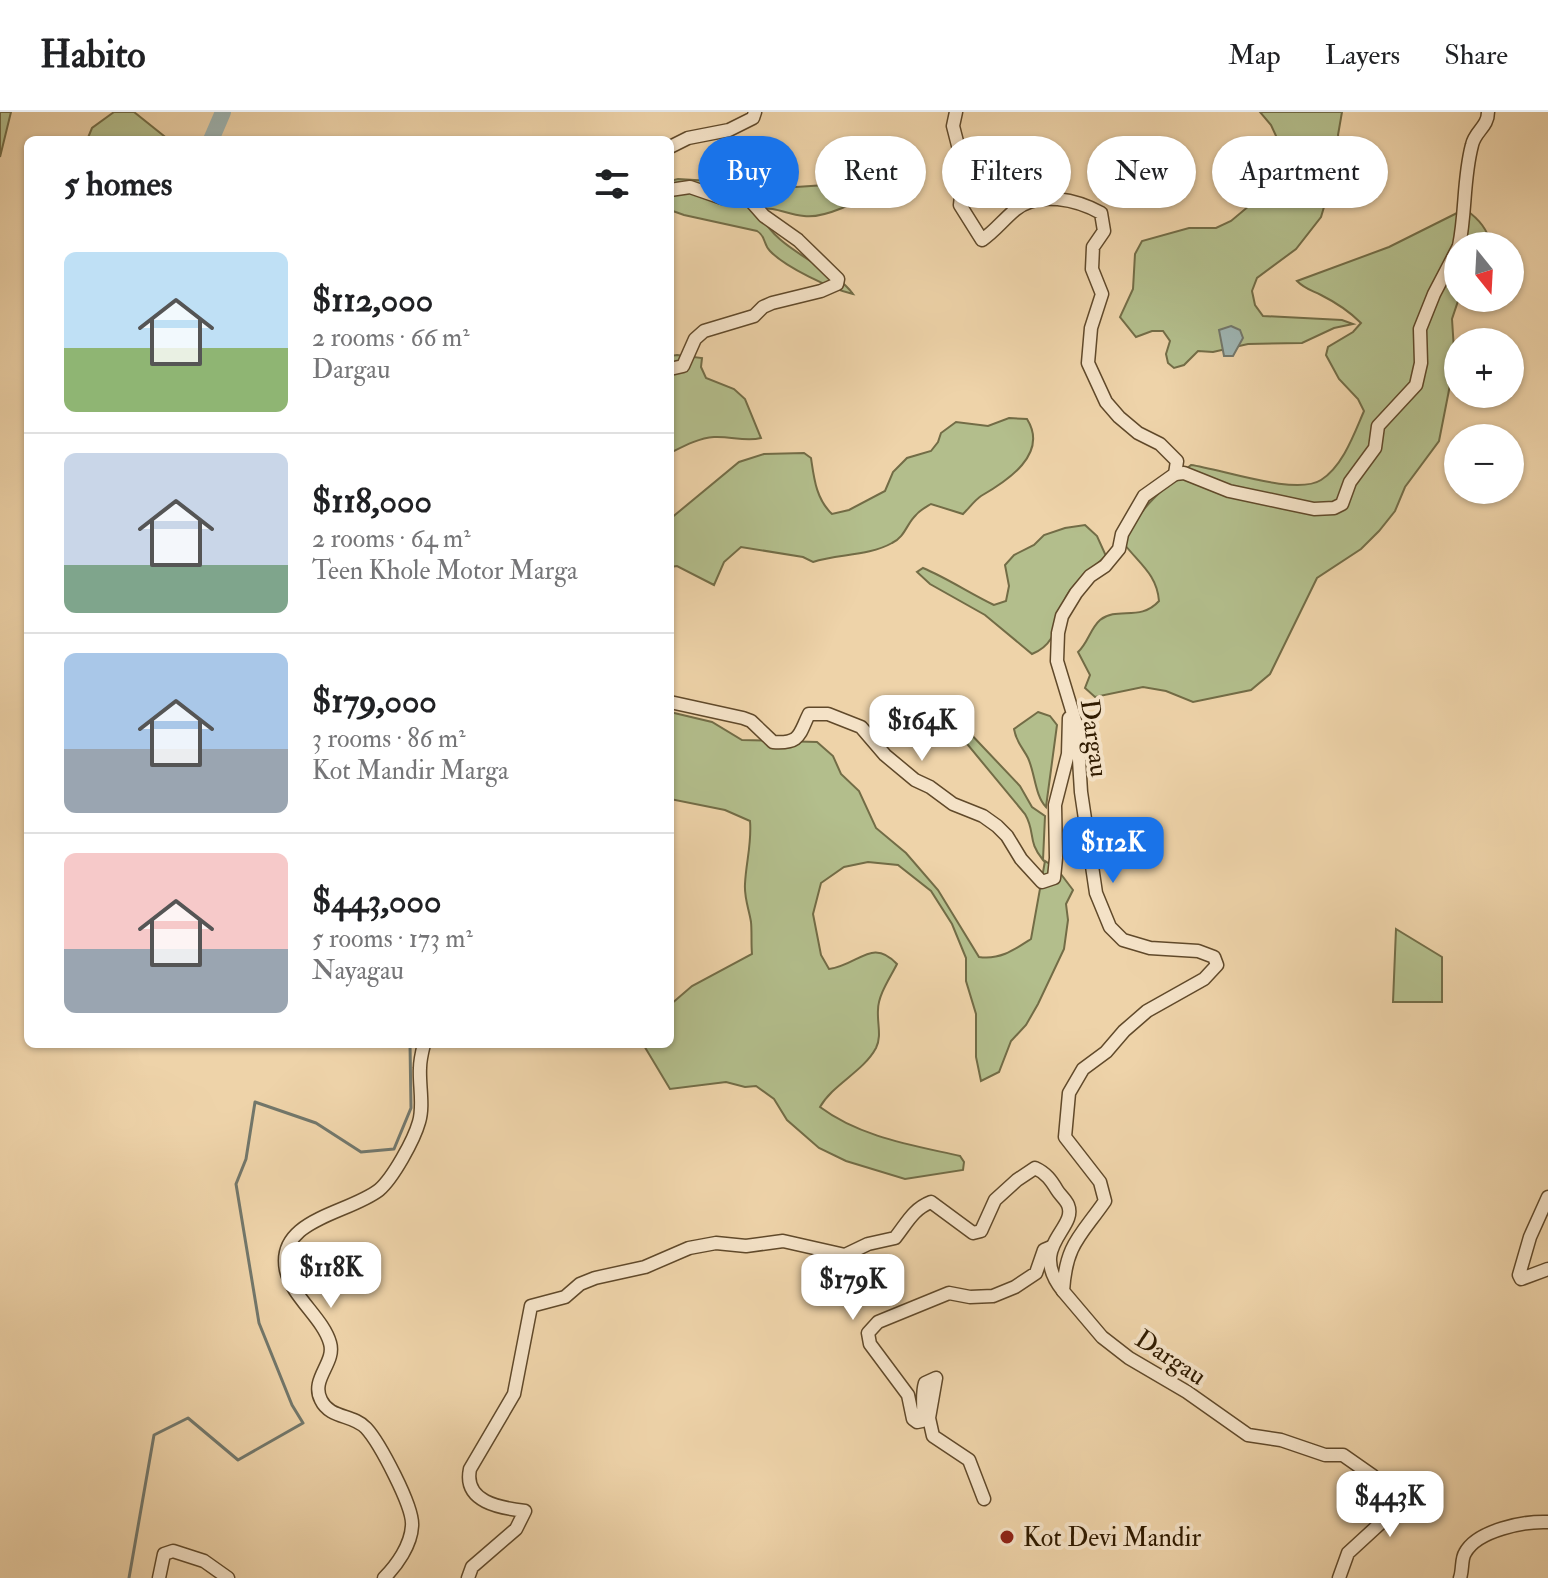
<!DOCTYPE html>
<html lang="en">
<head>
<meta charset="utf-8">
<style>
  body { margin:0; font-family:"IM FELL Double Pica",serif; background:#f2f2f2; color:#202124; height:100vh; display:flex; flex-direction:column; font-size:30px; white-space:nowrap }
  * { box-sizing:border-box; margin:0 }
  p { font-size:26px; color:#757577 }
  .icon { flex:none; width:44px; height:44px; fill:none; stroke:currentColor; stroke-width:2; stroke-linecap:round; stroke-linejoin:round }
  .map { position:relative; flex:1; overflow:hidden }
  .details { position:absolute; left:24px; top:24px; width:650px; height:912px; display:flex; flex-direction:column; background:#fff; border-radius:12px; box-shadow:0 2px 6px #0004 }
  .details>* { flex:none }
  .hud { position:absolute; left:698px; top:24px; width:730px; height:72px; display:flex; gap:16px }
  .needle { width:52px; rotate:162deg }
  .tools { position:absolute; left:1444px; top:120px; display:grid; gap:16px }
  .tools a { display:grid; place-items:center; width:80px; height:80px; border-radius:50%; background:#fff; box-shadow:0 2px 6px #0004; font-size:40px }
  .price { position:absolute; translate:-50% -68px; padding:0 18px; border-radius:16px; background:#fff; color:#222; font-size:26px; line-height:52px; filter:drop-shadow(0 2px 4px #0008) }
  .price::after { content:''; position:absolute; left:50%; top:48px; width:24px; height:18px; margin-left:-12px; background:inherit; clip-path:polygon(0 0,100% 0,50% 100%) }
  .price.on { background:#1a73e8; color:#fff }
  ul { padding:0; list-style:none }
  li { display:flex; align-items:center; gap:24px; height:200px; padding:0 40px }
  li+li { border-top:2px solid #e0e0e0 }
  li span { display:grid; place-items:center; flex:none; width:224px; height:160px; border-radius:12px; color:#555 }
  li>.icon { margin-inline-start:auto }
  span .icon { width:96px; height:96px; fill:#fffc; stroke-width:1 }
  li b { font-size:34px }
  h2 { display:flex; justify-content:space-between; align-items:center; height:96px; padding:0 40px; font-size:34px }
  .pill { padding:0 28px; border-radius:36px; background:#fff; box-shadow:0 2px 6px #0004; font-size:28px; line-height:72px }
  .pill.on { background:#1a73e8; color:#fff }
  header { display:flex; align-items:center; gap:48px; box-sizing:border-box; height:112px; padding:0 40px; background:#fff; border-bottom:2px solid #e0e0e0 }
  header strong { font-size:38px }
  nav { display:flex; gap:44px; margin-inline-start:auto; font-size:28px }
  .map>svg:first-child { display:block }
</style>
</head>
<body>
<header>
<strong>Habito</strong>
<nav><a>Map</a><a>Layers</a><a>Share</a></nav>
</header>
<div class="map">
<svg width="1548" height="1466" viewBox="0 0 1548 1466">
  <rect width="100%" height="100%" fill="#eed3a9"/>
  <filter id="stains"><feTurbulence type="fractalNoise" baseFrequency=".0025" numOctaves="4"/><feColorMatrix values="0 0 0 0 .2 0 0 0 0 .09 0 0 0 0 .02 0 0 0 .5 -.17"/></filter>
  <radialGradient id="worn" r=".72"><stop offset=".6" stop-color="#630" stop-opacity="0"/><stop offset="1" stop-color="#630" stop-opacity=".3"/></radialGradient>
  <g fill="#b3be8c" stroke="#726c46" stroke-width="2">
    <polygon points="0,0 11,0 0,45"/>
    <polygon points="114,0 134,0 169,28 87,28 92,16"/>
    <polygon points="1260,0 1342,0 1338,23 1341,38 1321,105 1296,137 1257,166 1252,179 1255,193 1263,204 1342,208 1353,212 1334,216 1302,231 1248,232 1213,240 1198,239 1184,253 1174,256 1168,251 1166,242 1170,229 1163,219 1152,219 1136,225 1120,205 1133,177 1135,142 1142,129 1189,116 1216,116 1231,109 1268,78 1278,64 1277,26 1271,13"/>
    <path d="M846 31C862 43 877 57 877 78 860 89 824 107 804 104 787 103 776 94 759 97 771 138 832 153 853 182 831 177 785 155 770 139 763 132 766 124 757 119L684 103 670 98V69L678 67 728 70 748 61 761 62 796 75 840 72 835 39Z"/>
    <path d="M1465 97C1480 108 1487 117 1492 134L1475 132 1458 134 1459 186 1452 207 1454 238 1450 273 1439 329 1405 375 1395 399 1379 419 1361 437 1317 466 1270 562 1251 578 1193 590 1166 579 1143 575 1095 585 1085 576 1090 563 1078 540C1088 531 1090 517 1100 508 1118 494 1140 510 1159 489 1157 463 1140 452 1125 433 1133 400 1166 374 1191 353 1221 357 1296 384 1321 368 1343 354 1354 322 1364 299L1358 287 1339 267 1326 243 1328 235 1353 220 1361 211C1350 200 1335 190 1321 183 1311 178 1305 177 1297 169L1389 135Z"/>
    <path d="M677 243 702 246 701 255 706 266 734 277 745 287 761 326C745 330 731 324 714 325 699 326 684 334 670 341V244Z"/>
    <path d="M1009 306 1027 307C1049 342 1007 369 981 384 975 388 969 396 963 402L931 392C926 395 920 398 916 403 907 411 905 425 892 431 869 444 838 442 813 450L803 445 741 435 724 450 714 473 677 454 670 455V407L739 350 764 342 804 341 811 346C814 366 816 387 832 402L849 398 885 379 893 360 907 346 931 339 938 330 941 321 956 310 988 314Z"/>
    <path d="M1085 413 1097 424 1106 444C1094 455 1077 467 1069 480 1053 502 1063 529 1032 542L985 503 930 472 917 460 923 456C947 466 969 481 994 493L1006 489 1009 474 1005 453 1014 443 1034 433 1044 423 1065 416Z"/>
    <path d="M670 600 712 610 742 628 817 630 833 644 841 662 859 679 876 716 906 741 938 778 979 845C1000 848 1014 838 1031 827L1045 749 1057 757 1073 778 1066 792 1068 808 1064 837 1038 892 1026 913 1011 929 999 960 981 969 976 945V902L966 869V846L952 812 931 779 898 753 868 750 844 755 821 771 813 802 821 843 829 857C859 853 872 825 897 852 890 866 878 883 878 898 877 911 882 924 876 936 863 960 833 972 820 995 860 1025 912 1033 960 1044L964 1050 963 1058 905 1067 846 1049 819 1036 787 1008 774 987 756 974 745 975 726 970 670 977 643 932H670V893L692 874 752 842C751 831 752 820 751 810 749 797 744 786 745 772 746 750 752 731 750 709L725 698 670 687Z"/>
    <path d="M1038 600 1050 604 1057 613 1046 695C1035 684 1035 661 1028 646 1023 636 1016 630 1014 617Z"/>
    <path d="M966 617 1020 674 1032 695 1045 704 1043 748C1027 729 1036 721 1025 702L963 627 959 620Z"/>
    <polygon points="1396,817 1442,845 1442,890 1393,890"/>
  </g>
  <polygon fill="#9eb5b3" stroke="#72776b" stroke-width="2" points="1231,214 1240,218 1243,226 1233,244 1224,244 1219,218"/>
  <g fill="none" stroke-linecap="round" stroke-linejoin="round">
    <polyline stroke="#72776b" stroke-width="3" points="129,1466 154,1323 188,1306 238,1348 303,1311 292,1293 259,1211 236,1072 246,1047 255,990 316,1011 361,1040 394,1037 411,996 410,932"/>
    <polyline stroke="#9eb5b3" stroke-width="16" points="211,28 223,0"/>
    <g stroke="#60492a" stroke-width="15">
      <g id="minor">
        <path d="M956 0 953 14 964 57 960 93 982 128C995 119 1003 108 1015 98 1038 78 1078 88 1101 101L1104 119 1093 135 1092 157 1102 182 1091 216 1088 251 1106 290 1119 305 1138 321 1160 332 1177 349 1175 362 1144 384 1122 422 1119 437 1105 454 1090 464 1076 481 1062 504 1058 521 1057 549 1077 615 1081 680 1096 781 1110 815 1123 828 1150 836 1198 839 1214 845 1217 853 1204 867 1147 899 1124 919 1106 940 1083 957 1069 981 1065 1025 1100 1070 1105 1089C1080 1125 1066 1132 1063 1179L1102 1225 1129 1246 1187 1280 1248 1323 1281 1328 1325 1343H1343L1373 1364 1386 1396 1385 1407 1348 1441 1339 1466"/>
        <polyline points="670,35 688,26 729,18 753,6 755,0"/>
        <polyline points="670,78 690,75 722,86 737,84 749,87 764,104 798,128 838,167 837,172 821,179 772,191 763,195 754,204 704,219 695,227 683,254 670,257"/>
        <path d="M1459 134C1466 100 1463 67 1472 33 1475 19 1488 15 1488 0"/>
        <polyline points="1175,362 1184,361 1229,379 1314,397 1334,396 1342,392 1350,370 1375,336 1378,314 1416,273 1421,251 1420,217 1434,182 1458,136"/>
        <path d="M670 590 743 606 751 609 773 630C801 632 799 622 809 602H828L861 615 885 643 915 668 930 675 953 692 983 704 997 714 1007 724 1021 747 1042 770 1054 766 1056 746 1055 693 1068 642 1069 606"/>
        <polyline points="1548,1085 1530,1125 1519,1163 1521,1167 1548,1157"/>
        <path d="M984 1387 969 1348 933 1324 929 1306 936 1266 925 1271C921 1284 925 1296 922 1309L917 1310 913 1307 908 1283 870 1232 868 1221 878 1210 949 1181 970 1185 993 1184 1015 1175 1036 1161 1044 1138 1051 1135"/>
        <polyline points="159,1466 164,1442 173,1439 204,1449 228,1466"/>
        <path d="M384 1466C397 1453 411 1433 412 1414 414 1395 379 1330 366 1316 353 1302 330 1307 321 1288 310 1267 336 1251 330 1231 323 1206 292 1185 286 1158 276 1107 348 1102 379 1078 393 1066 414 1028 419 1010 424 994 419 973 420 956 420 948 422 940 424 932"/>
        <path d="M468 1466 472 1455 516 1417 525 1399C500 1396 463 1390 470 1357L514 1282 531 1194 565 1185 580 1172 595 1166 645 1155 689 1136 716 1131 746 1134 783 1129 845 1143 868 1132 895 1126C907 1111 913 1097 931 1090L973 1121 981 1119 995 1088 1017 1068 1035 1056C1046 1061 1051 1068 1057 1078 1060 1083 1066 1088 1068 1093 1078 1117 1027 1134 1063 1179"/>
        <path d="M1460 1466C1463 1458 1461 1447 1465 1441 1477 1418 1525 1409 1548 1410"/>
      </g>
    </g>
    <use href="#minor" stroke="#f4e2c7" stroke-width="12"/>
  </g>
  <circle fill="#8f2418" stroke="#f4e2c7" stroke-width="3" cx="1007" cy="1425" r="8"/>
  <g text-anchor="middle" stroke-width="8" stroke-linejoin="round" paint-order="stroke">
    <g font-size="26" fill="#301b00" stroke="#f4e2c7">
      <text transform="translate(1095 626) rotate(82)" y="9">Dargau</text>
      <text transform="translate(1171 1245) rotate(33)" y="9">Dargau</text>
    </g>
    <g font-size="26" fill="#301b00" stroke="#f4e2c7" text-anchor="start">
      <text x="1023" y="1434">Kot Devi Mandir</text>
    </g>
  </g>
  <rect width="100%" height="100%" filter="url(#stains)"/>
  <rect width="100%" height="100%" fill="url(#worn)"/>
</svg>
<div class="tools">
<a><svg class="needle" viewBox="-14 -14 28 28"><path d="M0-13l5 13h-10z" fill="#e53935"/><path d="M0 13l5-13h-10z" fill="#757577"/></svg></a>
<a>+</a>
<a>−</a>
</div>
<b class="price" style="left:922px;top:651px">$164K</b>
<b class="price on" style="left:1113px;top:773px">$112K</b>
<b class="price" style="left:331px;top:1198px">$118K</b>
<b class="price" style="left:853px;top:1210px">$179K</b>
<b class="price" style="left:1390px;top:1427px">$443K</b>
<div class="hud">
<a class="pill on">Buy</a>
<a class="pill">Rent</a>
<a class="pill">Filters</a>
<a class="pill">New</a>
<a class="pill">Apartment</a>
</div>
<section class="details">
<h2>5 homes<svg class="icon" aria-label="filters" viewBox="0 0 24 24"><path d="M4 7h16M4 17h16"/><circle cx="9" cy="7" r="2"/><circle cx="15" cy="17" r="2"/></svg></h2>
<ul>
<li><span style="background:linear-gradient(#bfe0f5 60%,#8fb573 0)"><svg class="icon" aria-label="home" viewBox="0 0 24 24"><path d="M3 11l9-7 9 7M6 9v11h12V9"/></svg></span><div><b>$112,000</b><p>2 rooms · 66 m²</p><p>Dargau</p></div></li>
<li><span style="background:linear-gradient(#c9d6e8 70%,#7fa58c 0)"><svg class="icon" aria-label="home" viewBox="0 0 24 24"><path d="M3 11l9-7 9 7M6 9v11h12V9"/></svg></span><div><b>$118,000</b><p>2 rooms · 64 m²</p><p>Teen Khole Motor Marga</p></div></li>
<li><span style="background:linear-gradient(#a9c7e8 60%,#9aa5b1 0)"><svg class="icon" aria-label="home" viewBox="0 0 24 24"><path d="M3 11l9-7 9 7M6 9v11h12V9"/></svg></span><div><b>$179,000</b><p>3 rooms · 86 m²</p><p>Kot Mandir Marga</p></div></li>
<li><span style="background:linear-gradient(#f6c9c9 60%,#9aa5b1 0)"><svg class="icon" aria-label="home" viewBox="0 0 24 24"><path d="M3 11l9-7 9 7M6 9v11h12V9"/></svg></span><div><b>$443,000</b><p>5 rooms · 173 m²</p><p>Nayagau</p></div></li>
</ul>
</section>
</div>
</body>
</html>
